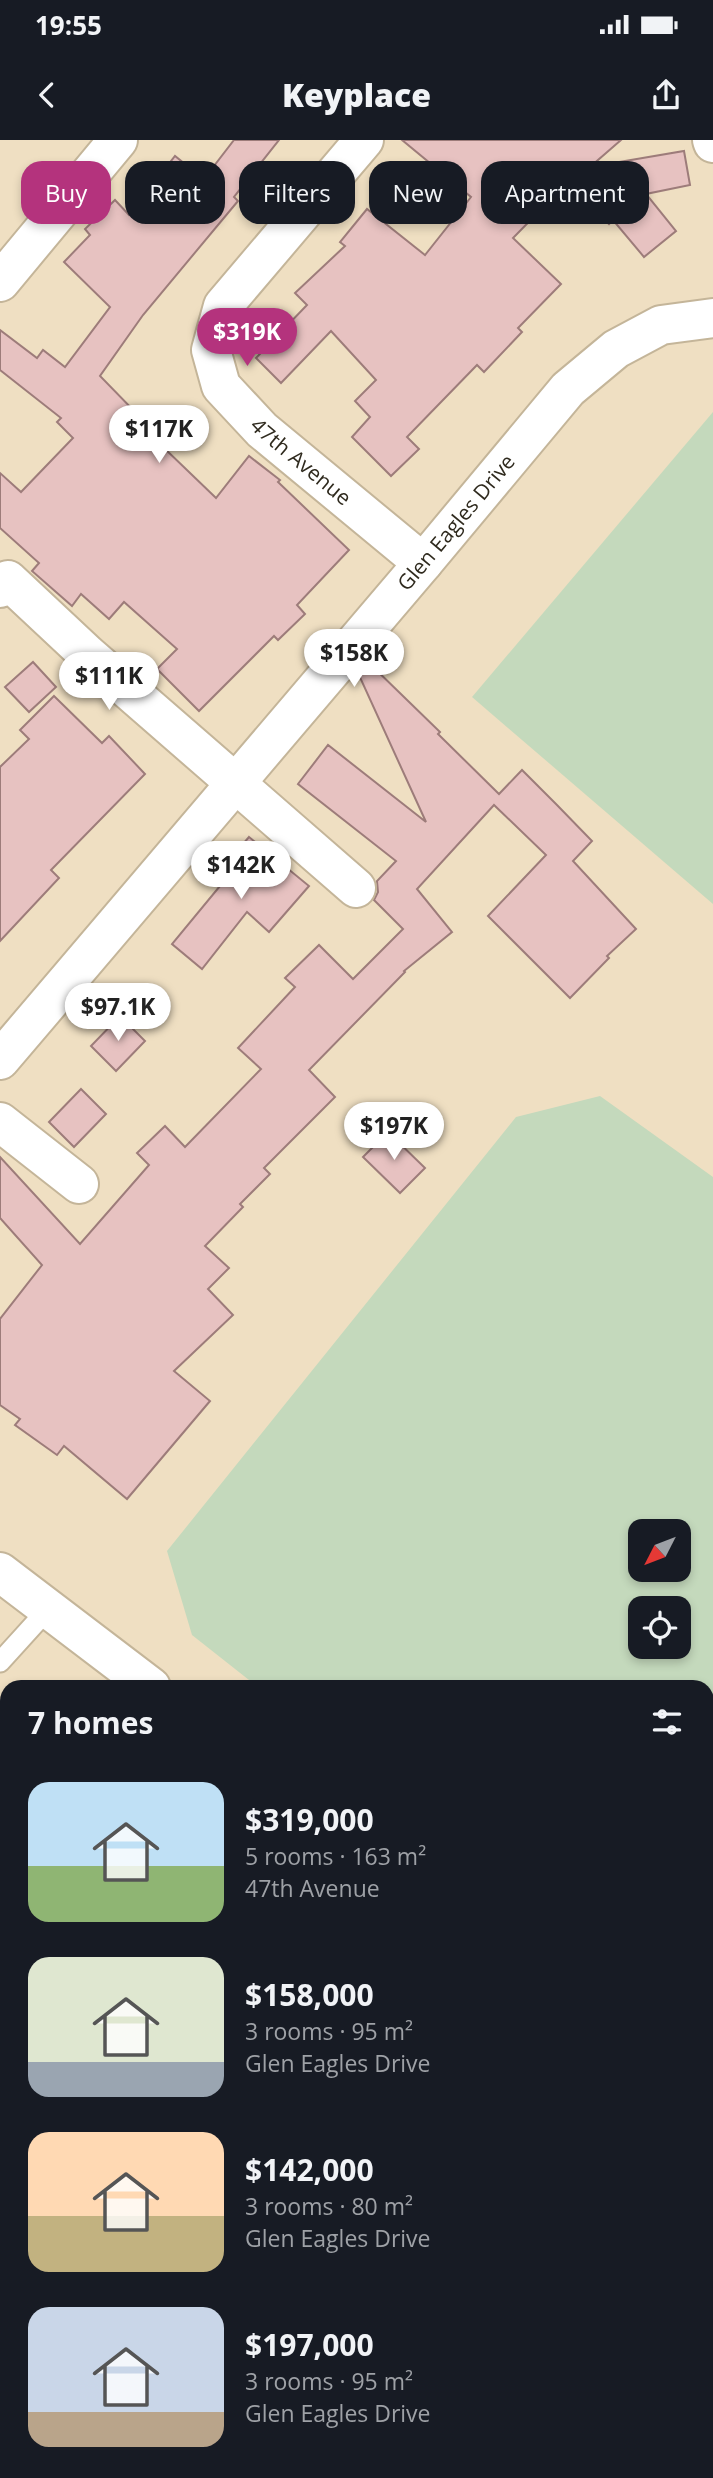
<!DOCTYPE html>
<html lang="en">
<head>
<meta charset="utf-8">
<style>
  body { margin:0; font-family:"Open Sans",sans-serif; background:#20242c; color:#f1f3f6; height:100vh; display:flex; flex-direction:column; font-size:26px; white-space:nowrap }
  * { box-sizing:border-box; margin:0 }
  p { font-size:23px; color:#9ea1a6 }
  .icon { flex:none; width:38px; height:38px; fill:none; stroke:currentColor; stroke-width:2; stroke-linecap:round; stroke-linejoin:round }
  .map { position:relative; flex:1; overflow:hidden }
  .drawer { position:absolute; left:0px; top:1540px; width:714px; height:798px; display:flex; flex-direction:column; background:#171b24; border-radius:21px 21px 0 0; box-shadow:0 4px 10px #0003 }
  .drawer>* { flex:none }
  .hud { position:absolute; left:21px; top:21px; width:672px; height:63px; display:flex; gap:14px }
  .needle { width:46px; rotate:228deg }
  .tools { position:absolute; left:628px; top:1379px; display:grid; gap:14px }
  .tools a { display:grid; place-items:center; width:63px; height:63px; border-radius:14px; background:#171b24; box-shadow:0 4px 10px #0003; font-size:35px }
  .price { position:absolute; translate:-50% -60px; padding:0 16px; border-radius:24px; background:#fff; color:#222; font-size:23px; line-height:46px; filter:drop-shadow(0 2px 4px #0008) }
  .price::after { content:''; position:absolute; left:50%; top:42px; width:21px; height:16px; margin-left:-10px; background:inherit; clip-path:polygon(0 0,100% 0,50% 100%) }
  .price.active { background:#b4337d; color:#fff }
  ul { padding:0; list-style:none }
  li { display:flex; align-items:center; gap:21px; height:175px; padding:0 28px }
  li span { display:grid; place-items:center; flex:none; width:196px; height:140px; border-radius:21px; color:#555 }
  li>.icon { margin-inline-start:auto }
  span .icon { width:84px; height:84px; fill:#fffc; stroke-width:1 }
  li b { font-size:30px }
  h2 { display:flex; justify-content:space-between; align-items:center; height:84px; padding:0 28px; font-size:30px }
  .tag { padding:0 24px; border-radius:21px; background:#171b24; box-shadow:0 4px 10px #0003; font-size:24px; line-height:63px }
  .tag.active { background:#b4337d; color:#fff }
  .status { display:flex; justify-content:space-between; align-items:center; height:49px; padding:0 35px; background:#171b24; direction:ltr }
  .status svg { height:19px; fill:currentColor }
  header { display:flex; justify-content:space-between; align-items:center; height:91px; padding:0 28px; background:#171b24; font-size:32px; font-weight:800 }
  .map>svg:first-child { display:block }
</style>
</head>
<body>
<div class="status"><b>19:55</b><svg viewBox="0 0 49 12"><path d="M0 12V9h3v3zM5 12V6h3v6zM10 12V3h3v9zM15 12V0h3v12zM26 1h20v11H26zM47 4h2v5h-2z"/></svg></div>
<header><svg class="icon" aria-label="back" viewBox="0 0 24 24"><path d="M15 5l-7 7 7 7"/></svg>Keyplace<svg class="icon" aria-label="share" viewBox="0 0 24 24"><path d="M12 15V3M7 8l5-5 5 5M5 13v7h14v-7"/></svg></header>
<div class="map">
<svg width="713" height="2338" viewBox="0 0 713 2338">
  <rect width="100%" height="100%" fill="#efdfc2"/>
  <g fill="#c4d9bc" fill-rule="evenodd">
    <polygon points="713,272 713,764 472,557"/>
    <path d="M600 956 713 1037V1558L707 1565V1547H258L192 1495 167 1411 516 977ZM640 1391H679V1430H640ZM640 1468H679V1507H640Z"/>
  </g>
  <g fill="#e7c2c1" stroke="#9d7c7a" stroke-width="2">
    <polygon points="234,0 279,0 234,57 238,61 143,175 100,236 140,277 136,281 216,358 249,316 280,340 278,342 349,410 297,465 305,474 278,500 274,496 199,571 157,529 177,509 124,462 109,479 81,454 72,466 32,431 39,423 0,388 0,333 21,352 73,298 57,282 61,278 0,230 0,190 37,218 43,210 65,227 110,167 64,122 90,95 85,89 115,60 129,75 175,16 201,37 205,33 207,35"/>
    <polygon points="402,0 621,0 590,27 684,11 690,45 646,54 676,91 644,117 613,80 609,84 567,44 564,46 513,98 561,144 518,188 522,192 484,232 477,225 407,297 419,309 391,336 352,297 370,277 355,261 376,240 331,191 281,243 256,218 307,165 295,153 345,106 340,102 367,69 425,115 471,57"/>
    <polygon points="33,522 56,547 29,572 5,547"/>
    <polygon points="368,522 440,592 438,594 499,654 522,630 556,664 592,701 573,721 636,789 607,816 609,818 570,858 488,776 546,715 494,665 417,749 452,792 404,831 405,832 309,930 335,957 264,1028 270,1034 240,1064 243,1067 205,1106 229,1128 208,1149 233,1175 174,1231 210,1261 127,1359 64,1306 57,1315 15,1285 20,1279 0,1265 0,1179 42,1125 0,1078 0,1017 80,1104 149,1025 137,1013 165,986 185,1007 261,929 238,908 295,847 285,838 319,805 353,839 403,789 374,760 378,752 377,741 396,721 298,644 328,605 426,682 358,533"/>
    <polygon points="54,556 102,603 109,596 145,634 51,730 59,738 0,801 0,627 29,599 20,590"/>
    <polygon points="249,697 309,746 269,792 247,772 202,829 172,804 220,746 213,739"/>
    <polygon points="120,876 145,901 116,931 91,906"/>
    <polygon points="81,949 106,974 74,1007 49,982"/>
    <polygon points="388,992 425,1028 400,1053 363,1017"/>
  </g>
  <g fill="none" stroke-linecap="round" stroke-linejoin="round">
    <g stroke="#c4b599" stroke-width="23">
      <g id="lane">
        <polyline points="0,1522 49,1468"/>
        <polyline points="0,1797 7,1789"/>
      </g>
    </g>
    <g stroke="#c4b599" stroke-width="42">
      <g id="street">
        <path id="s1" d="M364 0 223 166 211 210 221 246 262 290 423 423"/>
        <polyline points="712,0 713,3"/>
        <polyline points="0,142 118,0"/>
        <polyline points="0,448 8,440 87,514 356,748"/>
        <path id="s2" d="M0 920 423 423 568 249 616 209 661 185 713 178"/>
        <polyline points="0,982 79,1044"/>
        <polyline points="0,1432 151,1547"/>
        <polyline points="707,1739 713,1732"/>
        <polyline points="707,1952 713,1956"/>
        <polyline points="707,2226 713,2218"/>
        <polyline points="176,2338 182,2331"/>
        <polyline points="614,2338 620,2331"/>
      </g>
    </g>
    <use href="#lane" stroke="#fff" stroke-width="19"/>
    <use href="#street" stroke="#fff" stroke-width="38"/>
  </g>
  <g text-anchor="middle" stroke-width="6" stroke-linejoin="round" paint-order="stroke">
    <g font-size="21" fill="#2f2a1e" stroke="#fff">
      <text dy="7" stroke="none"><textPath href="#s1" startOffset="411">47th Avenue</textPath></text>
      <text dy="7" stroke="none"><textPath href="#s2" startOffset="705">Glen Eagles Drive</textPath></text>
    </g>
  </g>
</svg>
<div class="tools">
<a><svg class="needle" viewBox="-14 -14 28 28"><path d="M0-13l5 13h-10z" fill="#e53935"/><path d="M0 13l5-13h-10z" fill="#9ea1a6"/></svg></a>
<a><svg class="icon" aria-label="locate" viewBox="0 0 24 24"><circle cx="12" cy="12" r="6"/><path d="M12 2v4M12 18v4M2 12h4M18 12h4"/></svg></a>
</div>
<b class="price active" style="left:247px;top:228px">$319K</b>
<b class="price" style="left:159px;top:325px">$117K</b>
<b class="price" style="left:354px;top:549px">$158K</b>
<b class="price" style="left:109px;top:572px">$111K</b>
<b class="price" style="left:241px;top:761px">$142K</b>
<b class="price" style="left:118px;top:903px">$97.1K</b>
<b class="price" style="left:394px;top:1022px">$197K</b>
<div class="hud">
<a class="tag active">Buy</a>
<a class="tag">Rent</a>
<a class="tag">Filters</a>
<a class="tag">New</a>
<a class="tag">Apartment</a>
</div>
<section class="drawer">
<h2>7 homes<svg class="icon" aria-label="filters" viewBox="0 0 24 24"><path d="M4 7h16M4 17h16"/><circle cx="9" cy="7" r="2"/><circle cx="15" cy="17" r="2"/></svg></h2>
<ul>
<li><span style="background:linear-gradient(#bfe0f5 60%,#8fb573 0)"><svg class="icon" aria-label="home" viewBox="0 0 24 24"><path d="M3 11l9-7 9 7M6 9v11h12V9"/></svg></span><div><b>$319,000</b><p>5 rooms · 163 m²</p><p>47th Avenue</p></div></li>
<li><span style="background:linear-gradient(#dfe7d0 75%,#9aa5b1 0)"><svg class="icon" aria-label="home" viewBox="0 0 24 24"><path d="M3 11l9-7 9 7M6 9v11h12V9"/></svg></span><div><b>$158,000</b><p>3 rooms · 95 m²</p><p>Glen Eagles Drive</p></div></li>
<li><span style="background:linear-gradient(#ffd9b3 60%,#c2b280 0)"><svg class="icon" aria-label="home" viewBox="0 0 24 24"><path d="M3 11l9-7 9 7M6 9v11h12V9"/></svg></span><div><b>$142,000</b><p>3 rooms · 80 m²</p><p>Glen Eagles Drive</p></div></li>
<li><span style="background:linear-gradient(#c9d6e8 75%,#b9a48a 0)"><svg class="icon" aria-label="home" viewBox="0 0 24 24"><path d="M3 11l9-7 9 7M6 9v11h12V9"/></svg></span><div><b>$197,000</b><p>3 rooms · 95 m²</p><p>Glen Eagles Drive</p></div></li>
</ul>
</section>
</div>
</body>
</html>
